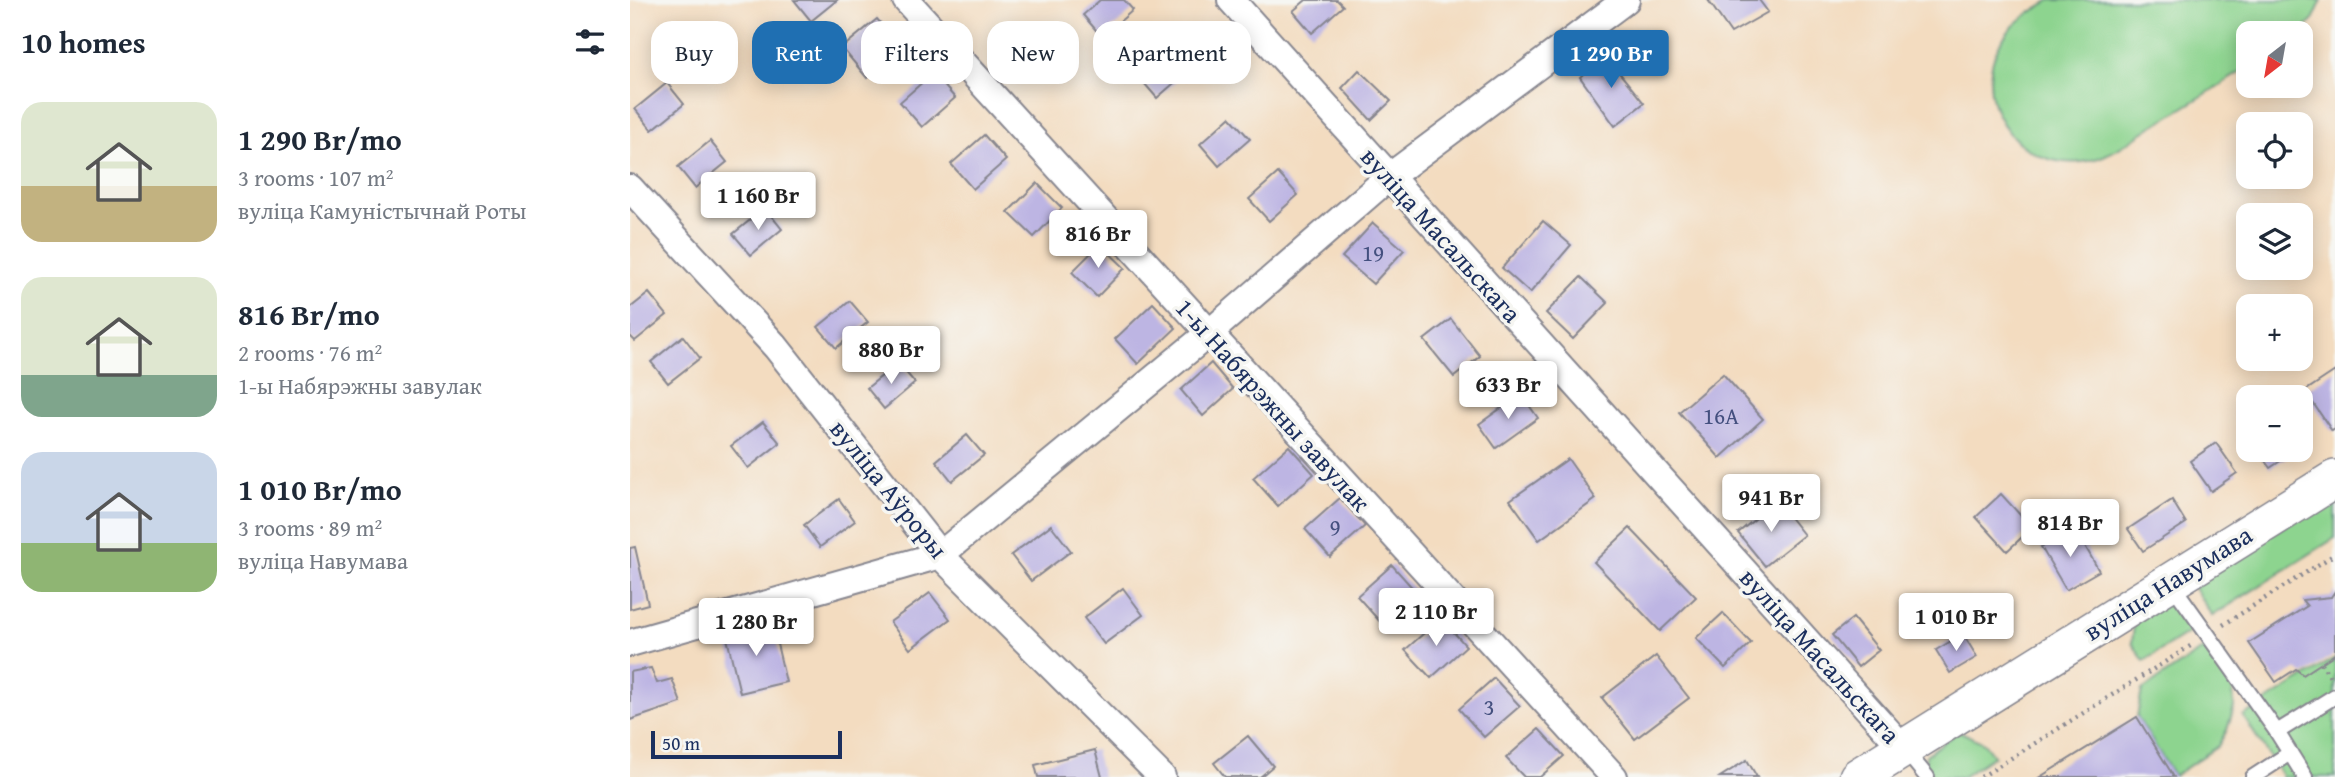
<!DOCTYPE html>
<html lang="en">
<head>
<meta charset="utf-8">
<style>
  body { margin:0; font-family:"Gentium Book Plus",serif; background:#f2f2f3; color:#1f2937; height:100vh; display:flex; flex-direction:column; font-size:26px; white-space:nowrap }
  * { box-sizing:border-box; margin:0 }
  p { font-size:23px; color:#747a83 }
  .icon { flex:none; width:38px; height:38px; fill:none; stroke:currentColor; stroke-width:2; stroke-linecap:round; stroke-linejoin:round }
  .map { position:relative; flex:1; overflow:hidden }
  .details { display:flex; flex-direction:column; background:#fff; width:630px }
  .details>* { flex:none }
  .banner { position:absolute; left:21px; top:21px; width:665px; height:63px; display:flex; gap:14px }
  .needle { width:46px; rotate:211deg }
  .fabs { position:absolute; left:1606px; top:21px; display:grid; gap:14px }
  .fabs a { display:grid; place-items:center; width:77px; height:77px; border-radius:14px; background:#fff; box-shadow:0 4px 18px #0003; font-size:35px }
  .scale { position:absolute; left:21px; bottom:18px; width:191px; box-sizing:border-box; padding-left:7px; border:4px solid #1b2f5e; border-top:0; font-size:19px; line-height:24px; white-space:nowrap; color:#1b2f5e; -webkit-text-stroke:5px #f6f6f2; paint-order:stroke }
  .price { position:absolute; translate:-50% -60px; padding:0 16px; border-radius:7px; background:#fff; color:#222; font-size:23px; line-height:46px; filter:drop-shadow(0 2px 4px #0008) }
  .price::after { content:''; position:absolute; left:50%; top:42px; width:21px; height:16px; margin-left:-10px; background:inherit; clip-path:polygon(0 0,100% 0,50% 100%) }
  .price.selected { background:#1f6fb2; color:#fff }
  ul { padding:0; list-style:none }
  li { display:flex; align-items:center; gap:21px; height:175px; padding:0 21px }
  li span { display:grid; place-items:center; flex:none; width:196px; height:140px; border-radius:21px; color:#555 }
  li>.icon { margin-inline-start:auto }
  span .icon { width:84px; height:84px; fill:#fffc; stroke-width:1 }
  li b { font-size:30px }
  h2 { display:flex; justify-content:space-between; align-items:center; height:84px; padding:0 21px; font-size:30px }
  .chip { padding:0 24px; border-radius:21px; background:#fff; box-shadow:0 4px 18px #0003; font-size:24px; line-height:63px }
  .chip.selected { background:#1f6fb2; color:#fff }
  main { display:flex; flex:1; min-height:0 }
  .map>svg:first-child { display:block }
</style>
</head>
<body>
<main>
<section class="details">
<h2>10 homes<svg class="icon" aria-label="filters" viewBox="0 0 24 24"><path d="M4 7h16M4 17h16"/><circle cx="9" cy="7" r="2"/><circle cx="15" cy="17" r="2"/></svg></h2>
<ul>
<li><span style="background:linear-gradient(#dfe7d0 60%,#c2b280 0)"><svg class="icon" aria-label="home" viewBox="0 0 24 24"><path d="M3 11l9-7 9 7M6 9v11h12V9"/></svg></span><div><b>1 290 Br/mo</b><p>3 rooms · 107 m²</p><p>вуліца Камуністычнай Роты</p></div></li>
<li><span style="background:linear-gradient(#dfe7d0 70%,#7fa58c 0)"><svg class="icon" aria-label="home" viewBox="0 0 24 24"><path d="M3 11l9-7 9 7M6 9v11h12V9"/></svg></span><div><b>816 Br/mo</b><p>2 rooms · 76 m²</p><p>1-ы Набярэжны завулак</p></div></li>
<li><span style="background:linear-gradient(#c9d6e8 65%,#8fb573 0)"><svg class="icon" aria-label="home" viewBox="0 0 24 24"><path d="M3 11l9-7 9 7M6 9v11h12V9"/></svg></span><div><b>1 010 Br/mo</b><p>3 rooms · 89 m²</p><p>вуліца Навумава</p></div></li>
</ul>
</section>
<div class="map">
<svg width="1705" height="777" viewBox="0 0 1705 777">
  <rect width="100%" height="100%" fill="#f6f6f2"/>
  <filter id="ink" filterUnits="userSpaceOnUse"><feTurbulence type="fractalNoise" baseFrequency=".0143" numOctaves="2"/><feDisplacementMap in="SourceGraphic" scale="14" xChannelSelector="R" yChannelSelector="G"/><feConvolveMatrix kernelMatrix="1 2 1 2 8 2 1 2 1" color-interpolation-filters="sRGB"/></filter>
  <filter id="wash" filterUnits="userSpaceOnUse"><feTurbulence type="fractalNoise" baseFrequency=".00686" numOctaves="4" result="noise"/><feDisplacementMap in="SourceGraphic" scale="28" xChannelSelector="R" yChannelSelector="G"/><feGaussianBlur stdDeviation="1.57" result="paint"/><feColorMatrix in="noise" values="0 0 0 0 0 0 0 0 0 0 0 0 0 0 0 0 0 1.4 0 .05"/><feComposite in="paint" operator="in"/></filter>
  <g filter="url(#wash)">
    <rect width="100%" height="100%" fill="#f3dcc0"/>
    <g fill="#8dd48f" stroke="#548276" stroke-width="2">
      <path d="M1421 0H1692L1683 20 1671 33H1619V67C1587 87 1555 107 1523 126 1501 140 1478 159 1452 162 1384 170 1334 93 1375 36 1386 20 1404 10 1421 0Z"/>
      <polygon points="1705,494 1705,538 1582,616 1562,584"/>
      <polygon points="1532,603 1548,607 1563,630 1514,661 1502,643 1505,616"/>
      <polygon points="1575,648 1603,690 1604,707 1597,730 1588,746 1544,776 1507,717 1512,690"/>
      <polygon points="1705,658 1705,777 1653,777 1613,716"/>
      <polygon points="1329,731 1354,743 1364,756 1332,777 1304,777 1295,766 1296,755"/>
    </g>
    <g id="blocks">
      <g fill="#bdb5e3">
        <polygon points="164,0 207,0 181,21"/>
        <polygon points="470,0 494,0 503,10 472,37 453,15"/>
        <polygon points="676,0 707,0 713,6 682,33 663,11"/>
        <polygon points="1078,0 1129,0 1138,12 1101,33"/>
        <polygon points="247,19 272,49 237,78 212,48"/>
        <polygon points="539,49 558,71 527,98 508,76"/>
        <polygon points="974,54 1014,103 985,126 950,77"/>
        <polygon points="729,70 761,101 741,120 712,88"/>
        <polygon points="303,73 325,98 292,127 270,102"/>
        <polygon points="37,83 54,104 22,130 5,109"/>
        <polygon points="600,117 620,139 589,166 570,144"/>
        <polygon points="354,135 376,160 343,189 321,164"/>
        <polygon points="80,141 97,162 65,188 48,167"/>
        <polygon points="648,173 668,195 639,221 619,199"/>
        <polygon points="407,183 432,208 404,237 378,212"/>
        <polygon points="135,208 152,229 121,255 103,234"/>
        <polygon points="913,221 941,245 900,293 872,268"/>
        <polygon points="743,223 774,250 743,284 712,257"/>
        <polygon points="470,244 495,268 467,297 442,272"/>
        <polygon points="951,277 978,303 943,339 916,313"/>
        <polygon points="19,293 37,315 5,341 0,336 0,308"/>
        <polygon points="220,301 238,322 206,348 188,327"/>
        <polygon points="523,303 546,328 508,364 485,339"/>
        <polygon points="821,319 850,356 824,377 794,340"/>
        <polygon points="53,336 70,358 38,383 21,362"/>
        <polygon points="268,363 285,383 254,409 237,388"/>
        <polygon points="581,363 603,389 573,416 551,390"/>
        <polygon points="1705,371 1705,429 1702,431 1675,391"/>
        <polygon points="1093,374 1133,419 1090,458 1049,412"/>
        <polygon points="891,394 908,418 866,448 849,424"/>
        <polygon points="133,422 150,443 118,468 101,446"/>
        <polygon points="337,435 354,455 322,481 306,461"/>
        <polygon points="1586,443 1607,473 1581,491 1560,461"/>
        <polygon points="659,446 684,474 648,506 623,478"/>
        <polygon points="1627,450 1667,450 1640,468"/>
        <polygon points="938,459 966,499 909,540 880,500"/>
        <polygon points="1371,494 1402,528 1377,551 1346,517"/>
        <polygon points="710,498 735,526 700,557 675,529"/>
        <polygon points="209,499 225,521 190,547 174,525"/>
        <polygon points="1542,500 1556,523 1513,551 1498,529"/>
        <polygon points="1147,501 1174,535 1135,566 1108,533"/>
        <polygon points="421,525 441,551 401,581 381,555"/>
        <polygon points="1000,528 1066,597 1030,631 964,562"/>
        <polygon points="1445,528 1469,571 1436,590 1411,547"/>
        <polygon points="5,547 18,604 0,609 0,548"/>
        <polygon points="762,565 787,593 752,624 727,596"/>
        <polygon points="493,588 513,615 474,644 454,618"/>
        <polygon points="1705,591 1705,654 1673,675 1666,669 1646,682 1619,643 1677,606 1672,600 1701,597"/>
        <polygon points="300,593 320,619 280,649 260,622"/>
        <polygon points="1093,613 1121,643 1095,668 1066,638"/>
        <polygon points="811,618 836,646 801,678 775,650"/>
        <polygon points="1223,618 1249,650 1228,667 1202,635"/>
        <polygon points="142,623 156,682 110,693 96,634"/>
        <polygon points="1333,634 1347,657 1320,673 1306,650"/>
        <polygon points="1026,656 1059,698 1005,739 972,698"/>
        <polygon points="21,668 27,683 42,679 51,703 0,720 0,672"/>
        <polygon points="864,678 890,706 854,737 829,709"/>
        <polygon points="1507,717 1544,777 1410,777"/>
        <polygon points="909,729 934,756 910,777 894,777 876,758"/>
        <polygon points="618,736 643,766 630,777 595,777 584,763"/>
        <polygon points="465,750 472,777 408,777 405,765"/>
        <polygon points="1117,760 1127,777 1090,777"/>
      </g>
    </g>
  </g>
  <g filter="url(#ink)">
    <use href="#blocks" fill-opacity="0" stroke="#87868f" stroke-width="2"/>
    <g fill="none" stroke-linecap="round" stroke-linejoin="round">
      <g stroke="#87868f" stroke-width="18">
        <g id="lane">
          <polyline points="1541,583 1647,732 1705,696"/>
          <polyline points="1647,732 1675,777"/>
          <polyline points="1274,749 1297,777"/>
          <polyline points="1623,777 1660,753"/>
        </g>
      </g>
      <g stroke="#87868f" stroke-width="30">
        <g id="street">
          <polyline points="276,0 984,777"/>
          <polyline points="601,0 1274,749"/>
          <polyline points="0,188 146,347 310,555 532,777"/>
          <polyline points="0,643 310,555 578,334 759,177 996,0"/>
        </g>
      </g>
      <g stroke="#87868f" stroke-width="40">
        <polyline id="secondary" points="1228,777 1705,479"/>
      </g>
      <g stroke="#87868f" stroke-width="4.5" stroke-dasharray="2 5" stroke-linecap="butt">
        <polyline points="1593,625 1705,554"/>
        <polyline points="1691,663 1702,680"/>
        <polyline points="1351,777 1562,645"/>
      </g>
      <use href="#lane" stroke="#fff" stroke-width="14"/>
      <use href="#street" stroke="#fff" stroke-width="26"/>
      <use href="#secondary" stroke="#fff" stroke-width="37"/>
    </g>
  </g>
  <g text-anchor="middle" stroke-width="7" stroke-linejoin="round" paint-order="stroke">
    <g font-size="23" fill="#44507f">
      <text x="743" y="261">19</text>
      <text x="1091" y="424">16А</text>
      <text x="705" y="535">9</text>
      <text x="859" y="715">3</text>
    </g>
    <g font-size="26" fill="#1b2f5e" stroke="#f6f6f2">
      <text transform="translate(811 235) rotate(48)" y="9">вуліца Масальскага</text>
      <text transform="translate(643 405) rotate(48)" y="9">1-ы Набярэжны завулак</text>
      <text transform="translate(259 489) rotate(51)" y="9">вуліца Аўроры</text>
      <text transform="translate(1538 583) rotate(-32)" y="9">вуліца Навумава</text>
      <text transform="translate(1190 656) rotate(48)" y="9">вуліца Масальскага</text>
    </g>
  </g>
</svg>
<div class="fabs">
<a><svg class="needle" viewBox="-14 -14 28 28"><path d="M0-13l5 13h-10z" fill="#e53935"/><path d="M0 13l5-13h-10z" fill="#747a83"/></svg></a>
<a><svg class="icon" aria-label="locate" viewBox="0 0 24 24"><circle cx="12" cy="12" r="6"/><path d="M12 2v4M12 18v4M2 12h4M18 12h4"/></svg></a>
<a><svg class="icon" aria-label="layers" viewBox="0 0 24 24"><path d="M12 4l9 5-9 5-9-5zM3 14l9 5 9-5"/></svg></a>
<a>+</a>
<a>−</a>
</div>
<div class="scale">50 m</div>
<b class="price selected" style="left:981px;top:90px">1 290 Br</b>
<b class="price" style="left:128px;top:232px">1 160 Br</b>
<b class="price" style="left:468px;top:270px">816 Br</b>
<b class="price" style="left:261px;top:386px">880 Br</b>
<b class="price" style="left:878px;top:421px">633 Br</b>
<b class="price" style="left:1141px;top:534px">941 Br</b>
<b class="price" style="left:1440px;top:559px">814 Br</b>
<b class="price" style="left:806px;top:648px">2 110 Br</b>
<b class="price" style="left:1326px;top:653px">1 010 Br</b>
<b class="price" style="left:126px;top:658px">1 280 Br</b>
<div class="banner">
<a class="chip">Buy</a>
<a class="chip selected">Rent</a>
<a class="chip">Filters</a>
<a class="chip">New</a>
<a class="chip">Apartment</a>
</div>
</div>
</main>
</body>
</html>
